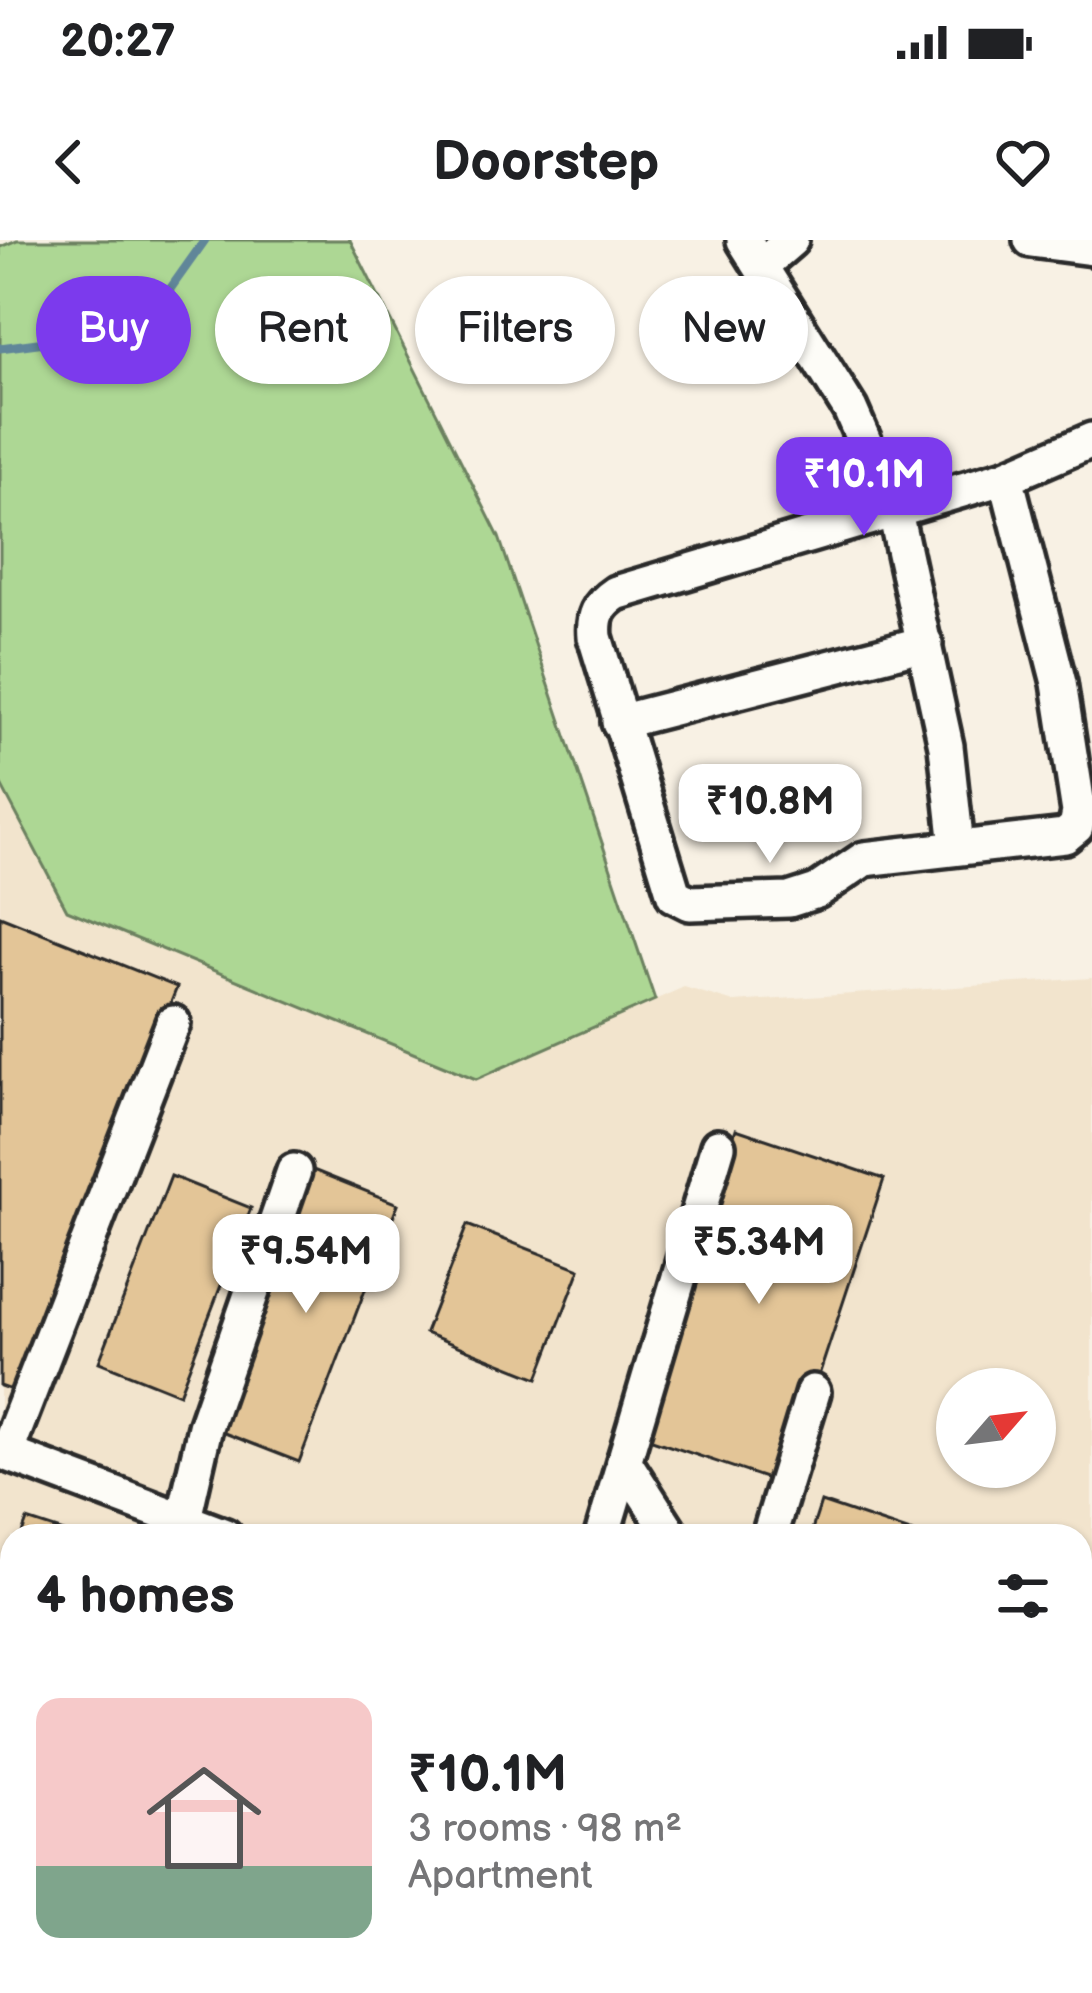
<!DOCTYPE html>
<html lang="en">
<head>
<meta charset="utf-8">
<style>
  body { margin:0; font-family:"Balsamiq Sans",sans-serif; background:#f6f6f6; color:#202124; height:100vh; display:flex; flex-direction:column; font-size:45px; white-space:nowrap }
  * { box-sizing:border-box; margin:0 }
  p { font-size:39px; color:#757577 }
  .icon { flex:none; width:66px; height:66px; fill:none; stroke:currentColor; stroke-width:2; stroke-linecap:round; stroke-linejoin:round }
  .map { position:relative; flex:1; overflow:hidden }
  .side { position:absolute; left:0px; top:1284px; width:1092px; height:471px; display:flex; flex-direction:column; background:#fff; border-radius:36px 36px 0 0; box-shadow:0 3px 9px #0004 }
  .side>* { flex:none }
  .hud { position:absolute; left:36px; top:36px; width:1020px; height:108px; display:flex; gap:24px }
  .needle { width:78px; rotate:62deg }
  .fabs { position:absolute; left:936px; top:1128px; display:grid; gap:24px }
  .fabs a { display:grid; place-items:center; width:120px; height:120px; border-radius:50%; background:#fff; box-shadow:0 3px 9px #0004; font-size:60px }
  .price { position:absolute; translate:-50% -102px; padding:0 27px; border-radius:24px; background:#fff; color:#222; font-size:39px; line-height:78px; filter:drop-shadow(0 3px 6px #0008) }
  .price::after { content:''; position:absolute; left:50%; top:72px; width:36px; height:27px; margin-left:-18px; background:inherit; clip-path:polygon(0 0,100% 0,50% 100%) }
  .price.current { background:#7c3aed; color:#fff }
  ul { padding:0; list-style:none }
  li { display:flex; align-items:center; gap:36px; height:300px; padding:0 36px }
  li span { display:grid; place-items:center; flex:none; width:336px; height:240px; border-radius:24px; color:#555 }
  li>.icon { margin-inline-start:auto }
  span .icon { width:144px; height:144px; fill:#fffc; stroke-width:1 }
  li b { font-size:51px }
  h2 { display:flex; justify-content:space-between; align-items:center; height:144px; padding:0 36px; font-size:51px }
  .chip { padding:0 42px; border-radius:54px; background:#fff; box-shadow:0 3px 9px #0004; font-size:42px; line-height:108px }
  .chip.current { background:#7c3aed; color:#fff }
  .status { display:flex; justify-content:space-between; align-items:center; height:84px; padding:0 60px; background:#fff; direction:ltr }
  .status svg { height:33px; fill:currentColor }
  header { display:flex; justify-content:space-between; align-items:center; height:156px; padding:0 36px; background:#fff; font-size:54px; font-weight:700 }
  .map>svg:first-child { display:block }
</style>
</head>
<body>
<div class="status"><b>20:27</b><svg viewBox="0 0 49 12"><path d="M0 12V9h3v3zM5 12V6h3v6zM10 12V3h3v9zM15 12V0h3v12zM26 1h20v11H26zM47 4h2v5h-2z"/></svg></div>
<header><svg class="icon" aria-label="back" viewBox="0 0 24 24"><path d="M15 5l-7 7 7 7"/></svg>Doorstep<svg class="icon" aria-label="heart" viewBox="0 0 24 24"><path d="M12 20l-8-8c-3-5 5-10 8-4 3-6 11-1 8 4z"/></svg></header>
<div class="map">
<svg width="1092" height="1753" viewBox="0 0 1092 1753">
  <rect width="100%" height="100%" fill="#f8f1e4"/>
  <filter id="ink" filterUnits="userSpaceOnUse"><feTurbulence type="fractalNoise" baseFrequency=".00833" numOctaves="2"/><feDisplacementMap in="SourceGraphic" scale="24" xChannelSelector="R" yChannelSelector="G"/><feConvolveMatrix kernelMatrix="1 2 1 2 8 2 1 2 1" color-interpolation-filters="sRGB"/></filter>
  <g filter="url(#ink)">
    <path fill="#f2e4cd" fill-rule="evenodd" d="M0 543 68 670 476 839 684 747 734 762 1092 738V1753H0ZM957 1149H1035V1227H957ZM12 1296H1080V1743H12Z"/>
    <polygon fill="#add794" stroke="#6c8160" stroke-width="3" points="17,0 350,0 499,297 655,760 476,839 67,670 0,543 0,7"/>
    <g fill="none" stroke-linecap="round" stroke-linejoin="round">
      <polyline stroke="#608699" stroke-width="9" points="0,108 60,100 168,52 205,0"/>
    </g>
    <g fill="#e3c597" stroke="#2b2b2b" stroke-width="3">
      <polygon points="0,676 177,747 17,1152 0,1146"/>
      <polygon points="736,889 884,939 783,1244 634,1194"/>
      <polygon points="313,930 398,964 299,1222 214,1189"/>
      <polygon points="171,936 251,968 179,1154 99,1122"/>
      <polygon points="467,985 580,1029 538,1138 425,1093"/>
      <polygon points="821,1262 922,1296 810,1296"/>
      <polygon points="27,1280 76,1296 21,1296"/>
      <polygon points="12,1325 12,1428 0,1424 0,1362"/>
      <polygon points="0,1538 12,1542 0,1583"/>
      <polygon points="98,1743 332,1743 360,1753 94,1753"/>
      <polygon points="392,1743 466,1743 463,1753 419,1753"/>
      <polygon points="511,1743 664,1743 661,1753 508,1753"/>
      <polygon points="694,1743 767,1743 764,1753 691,1753"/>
      <polygon points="897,1743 963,1743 959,1753 893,1753"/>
    </g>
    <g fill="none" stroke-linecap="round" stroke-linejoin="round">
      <g stroke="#2b2b2b" stroke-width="42">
        <g id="minor">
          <polyline points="744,0 850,169 895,272 946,506 957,607"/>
          <polyline points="1031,0 1092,8"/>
          <polyline points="762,25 791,0"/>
          <path d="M1006 237 1059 443 1079 572 1076 587 1065 596 864 619 817 651 789 660 690 663 674 655 595 397C593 376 598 365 616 353L1006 237 1092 200"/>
          <polyline points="619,482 925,403"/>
          <polyline points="0,1211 225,1296"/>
          <polyline points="6,1213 173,783"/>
          <polyline points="624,1221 672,1296"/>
          <polyline points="180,1296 205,1187 294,931"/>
          <polyline points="602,1296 718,906"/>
          <polyline points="769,1296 813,1152"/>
          <polyline points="0,1446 12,1450"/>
          <polyline points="1080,1600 1092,1604"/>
          <polyline points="24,1753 28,1743"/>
          <polyline points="778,1753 782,1743"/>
          <polyline points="987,1753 990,1743"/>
        </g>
      </g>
      <use href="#minor" stroke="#fdfcf7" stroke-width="33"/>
    </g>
  </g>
</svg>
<div class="fabs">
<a><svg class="needle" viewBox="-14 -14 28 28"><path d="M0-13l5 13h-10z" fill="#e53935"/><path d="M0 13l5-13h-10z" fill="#757577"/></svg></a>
</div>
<b class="price current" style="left:864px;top:299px">₹10.1M</b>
<b class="price" style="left:770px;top:626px">₹10.8M</b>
<b class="price" style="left:759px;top:1067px">₹5.34M</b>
<b class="price" style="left:306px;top:1076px">₹9.54M</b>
<div class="hud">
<a class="chip current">Buy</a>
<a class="chip">Rent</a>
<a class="chip">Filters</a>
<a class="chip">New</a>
</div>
<section class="side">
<h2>4 homes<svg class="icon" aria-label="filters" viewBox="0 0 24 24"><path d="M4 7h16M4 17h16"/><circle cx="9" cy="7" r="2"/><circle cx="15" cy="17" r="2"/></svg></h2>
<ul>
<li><span style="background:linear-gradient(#f6c9c9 70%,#7fa58c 0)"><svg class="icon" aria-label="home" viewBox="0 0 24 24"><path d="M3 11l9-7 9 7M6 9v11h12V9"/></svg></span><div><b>₹10.1M</b><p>3 rooms · 98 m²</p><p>Apartment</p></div></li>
</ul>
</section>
</div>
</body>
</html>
